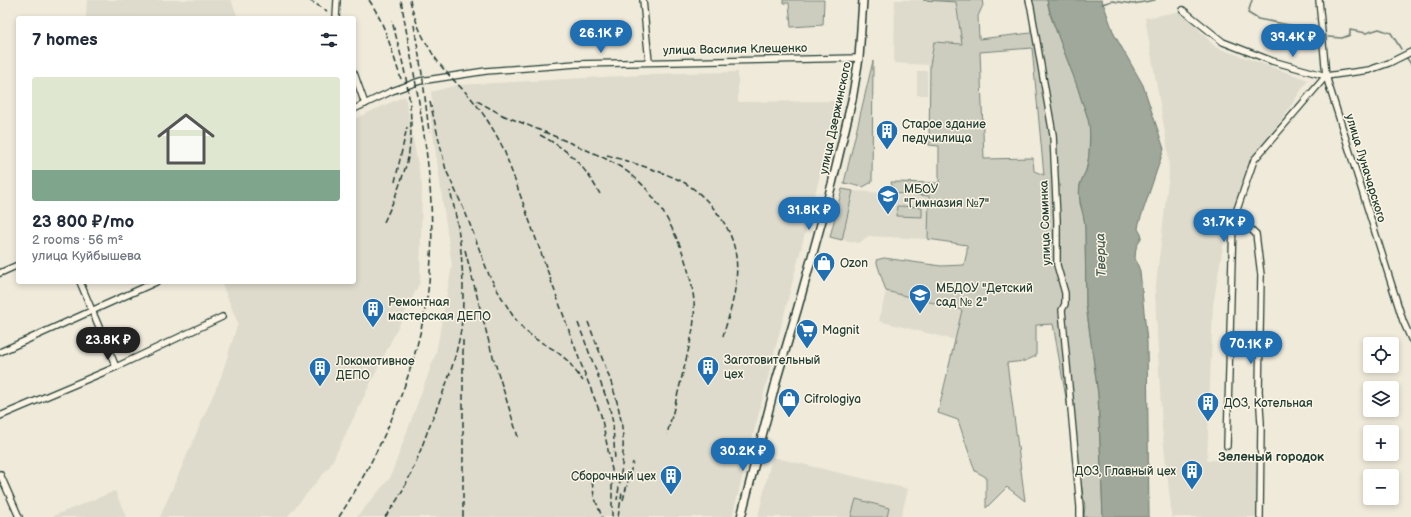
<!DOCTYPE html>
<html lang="en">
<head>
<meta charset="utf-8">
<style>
  body { margin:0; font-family:"Balsamiq Sans",sans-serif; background:#f2f2f3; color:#1f2937; height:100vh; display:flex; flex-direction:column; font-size:15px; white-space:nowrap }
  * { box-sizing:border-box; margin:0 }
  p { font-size:13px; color:#747a83 }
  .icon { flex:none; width:22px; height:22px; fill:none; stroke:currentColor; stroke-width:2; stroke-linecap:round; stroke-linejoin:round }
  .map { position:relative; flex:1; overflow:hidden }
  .sheet { position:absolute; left:16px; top:16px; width:340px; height:268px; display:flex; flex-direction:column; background:#fff; border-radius:4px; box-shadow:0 2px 6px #0003 }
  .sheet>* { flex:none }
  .fabs { position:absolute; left:1363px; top:337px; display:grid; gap:8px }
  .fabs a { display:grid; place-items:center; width:36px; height:36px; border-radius:4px; background:#fff; box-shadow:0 2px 6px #0003; font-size:20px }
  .price { position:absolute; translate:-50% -34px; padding:0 9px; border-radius:14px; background:#1f6fb2; color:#fff; font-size:13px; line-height:26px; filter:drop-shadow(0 1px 2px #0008) }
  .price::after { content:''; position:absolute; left:50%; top:24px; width:12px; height:9px; margin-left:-6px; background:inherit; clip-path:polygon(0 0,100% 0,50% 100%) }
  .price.current { background:#222; color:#fff }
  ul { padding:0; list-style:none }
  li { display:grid; align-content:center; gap:8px; height:212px; padding:0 16px }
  li span { display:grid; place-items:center; height:124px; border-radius:4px; color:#555 }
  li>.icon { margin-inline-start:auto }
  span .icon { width:72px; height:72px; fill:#fffc; stroke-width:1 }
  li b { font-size:17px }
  h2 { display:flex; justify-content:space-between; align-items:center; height:48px; padding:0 16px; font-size:17px }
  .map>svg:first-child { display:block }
</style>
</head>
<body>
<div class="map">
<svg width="1411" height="517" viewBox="0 0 1411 517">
  <rect width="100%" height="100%" fill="#efeada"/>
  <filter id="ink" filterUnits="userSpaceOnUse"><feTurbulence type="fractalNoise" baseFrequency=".025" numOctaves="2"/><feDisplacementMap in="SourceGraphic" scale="8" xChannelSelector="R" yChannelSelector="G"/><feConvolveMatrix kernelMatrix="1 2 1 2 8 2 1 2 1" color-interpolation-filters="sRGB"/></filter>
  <g filter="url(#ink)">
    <g fill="#dedbcc">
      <polygon points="87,0 231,0 238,18 86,18"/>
      <polygon points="895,0 923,0 956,2 962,44 934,42 930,65 894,63"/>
      <polygon points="1182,11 1215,47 1308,80 1261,150 1227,222 1213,305 1207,461 1257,455 1257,517 1172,517 1162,428 1155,294 1169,173 1168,150 1145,18"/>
      <rect x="917" y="71" width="10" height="24"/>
      <polygon points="738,72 738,102 839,101 732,517 357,517 390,478 436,353 452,266 429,106 433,105 431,92 458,85 680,73"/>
      <polygon points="405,96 422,186 420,282 330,466 287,517 160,517 221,377 238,323 221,282 354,282 354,119"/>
      <polygon points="853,191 930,196 928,239 868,236 859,243 842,240"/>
      <polygon points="886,291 962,310 955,340 879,321"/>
      <polygon points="772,457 908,489 901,517 758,517"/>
      <polygon points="115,491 126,517 53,517 53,516"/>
    </g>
    <g fill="#cccdbf" stroke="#76857a" fill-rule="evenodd">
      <polygon points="783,0 824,0 823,25 791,27 789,3 783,3"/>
      <path d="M923 0H982L983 5 978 16 979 39 1031 33V8L1028 0H1047L1050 15 1076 82 1090 125 1089 156 1086 170 1080 185V204L1084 216 1085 227 1086 305 1098 394 1103 517H1084L1085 506 1053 324 1036 325V356L1025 361 1007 363 1025 501 1007 487 986 508V477L975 471 958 420 938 413 962 310 886 291 876 260 884 258 941 266 964 265 967 252V245L928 239 929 196 894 193 891 182 939 183V146L929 145 930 65 934 42 962 44 956 2ZM1032 48 1044 175 1034 171 1033 158 984 159 980 52Z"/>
      <polygon points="873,61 872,182 863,187 844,183"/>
      <polygon points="842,189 853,191 842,240 830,237"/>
      <polygon points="897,206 922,207 922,217 896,216"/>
      <polygon points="856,499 889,508 887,517 851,517"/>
    </g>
    <path fill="#9fa89a" stroke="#6c7d71" d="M1047 0H1102L1114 34 1143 85 1164 149 1139 223 1138 229 1142 236 1136 248 1135 258 1140 271 1147 342 1149 517H1103L1098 394 1086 305 1085 227C1084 213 1077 199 1080 185 1081 180 1084 175 1086 171 1089 161 1091 136 1089 125 1088 117 1085 109 1082 102 1072 67 1055 35 1047 0Z"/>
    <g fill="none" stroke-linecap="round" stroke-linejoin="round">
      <g stroke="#6c7d71" stroke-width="1.5">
        <polyline points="1252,0 1248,13 1258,19 1299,27 1315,33"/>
        <polyline points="1102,4 1112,1 1133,4 1155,0"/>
        <polyline points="1328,37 1342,38 1350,35 1350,30 1366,33 1379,29 1391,33 1401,49"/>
        <polyline points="1406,57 1411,64"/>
      </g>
      <g stroke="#1f3d34" stroke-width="8">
        <g id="minor">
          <polyline points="643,0 649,62"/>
          <polyline points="1029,0 1031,8 1053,135 1057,220 1057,265 1065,293 1065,304 1062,310 1080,507 1080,517"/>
          <polyline points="1319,0 1326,76 1403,321 1411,339"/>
          <polyline points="1183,10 1223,42 1272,61 1326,76 1369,70 1389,63 1411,52"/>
          <polyline points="336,18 337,0"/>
          <polyline points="354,73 365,104"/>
          <polyline points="354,109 392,91 420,81 486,71 576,64 859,58"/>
          <polyline points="1236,215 1256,234 1261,275 1259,391 1261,423 1260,517"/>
          <polyline points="0,273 18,265"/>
          <polyline points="80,282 116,367"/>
          <polyline points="0,352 156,282"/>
          <polyline points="0,416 116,367 222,317"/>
          <polyline points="1227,446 1233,221 1254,160 1326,76"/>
          <polyline points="0,474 19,517"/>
        </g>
      </g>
      <g stroke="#1f3d34" stroke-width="10">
        <polyline id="major" points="741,517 777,378 798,307 832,184 852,100 859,58 863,0"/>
      </g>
      <use href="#minor" stroke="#fcf5e5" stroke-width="5.5"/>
      <use href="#major" stroke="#fcf5e5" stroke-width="7"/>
      <g stroke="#1f3d34" stroke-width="1.5" stroke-dasharray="6 3" stroke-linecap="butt">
        <polyline points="309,0 327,11"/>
        <path d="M369 0C385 23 392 52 401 79"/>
        <path d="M410 0C414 18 421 35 431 51 441 69 457 83 471 98 484 114 495 131 504 150L581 364 601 415 612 470V517"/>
        <polyline points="414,25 423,80 429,132"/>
        <polyline points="477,101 506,117"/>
        <polyline points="430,102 446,170 466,214 489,275 499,293 513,316 524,330 537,340 556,351 568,361 583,381"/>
        <path d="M502 115C528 125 554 136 580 147 598 155 617 163 633 176 655 194 670 222 681 248 689 271 696 295 694 319 693 333 689 347 686 360 680 385 674 409 667 434"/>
        <path d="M540 135C570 151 583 164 600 194"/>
        <path d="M607 155C632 163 663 171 685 183 698 191 709 202 718 214 748 253 736 293 723 336"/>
        <polyline points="395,182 407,127"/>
        <path d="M384 222C393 203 401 183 407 162 418 115 404 67 392 21"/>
        <polyline points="465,250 491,350 518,437"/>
        <path d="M588 322C602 360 621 398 623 439 624 459 620 480 617 500"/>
        <polyline points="578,323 609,405 613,423 615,461"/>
        <polyline points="463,340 463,517"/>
        <polyline points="591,473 594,496 602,517"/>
        <polyline points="623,500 633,462"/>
        <path d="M339 517C389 439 426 351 431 258 436 171 415 85 401 0"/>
        <path d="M385 517C406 491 418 458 429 427 440 400 452 373 458 344 463 325 463 306 463 287 462 252 459 224 450 191"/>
        <polyline points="618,517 622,493"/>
      </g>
    </g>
  </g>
  <defs>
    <g id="building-pin" transform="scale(1.15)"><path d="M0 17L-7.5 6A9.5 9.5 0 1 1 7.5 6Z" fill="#1f6fb2" stroke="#fcf5e5"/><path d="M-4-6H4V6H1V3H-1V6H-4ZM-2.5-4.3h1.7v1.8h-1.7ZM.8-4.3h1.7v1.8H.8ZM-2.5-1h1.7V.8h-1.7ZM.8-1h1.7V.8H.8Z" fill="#fff"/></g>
    <g id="school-pin" transform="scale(1.15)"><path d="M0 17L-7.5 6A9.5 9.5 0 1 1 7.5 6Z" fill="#1f6fb2" stroke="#fcf5e5"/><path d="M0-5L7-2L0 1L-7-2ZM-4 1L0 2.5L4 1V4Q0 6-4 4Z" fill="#fff"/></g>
    <g id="shop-pin" transform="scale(1.15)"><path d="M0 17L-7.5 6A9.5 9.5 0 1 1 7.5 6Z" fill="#1f6fb2" stroke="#fcf5e5"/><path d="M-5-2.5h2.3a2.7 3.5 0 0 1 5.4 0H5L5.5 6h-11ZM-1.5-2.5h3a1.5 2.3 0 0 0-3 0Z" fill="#fff"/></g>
    <g id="supermarket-pin" transform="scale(1.15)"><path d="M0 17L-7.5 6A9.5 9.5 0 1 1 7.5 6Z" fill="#1f6fb2" stroke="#fcf5e5"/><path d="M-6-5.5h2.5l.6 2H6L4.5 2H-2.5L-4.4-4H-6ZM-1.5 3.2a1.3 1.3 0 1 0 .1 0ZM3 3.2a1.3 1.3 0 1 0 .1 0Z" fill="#fff"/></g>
  </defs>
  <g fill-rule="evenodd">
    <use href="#building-pin" x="887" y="131"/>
    <use href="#school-pin" x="888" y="196"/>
    <use href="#shop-pin" x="824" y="263"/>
    <use href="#school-pin" x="920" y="295"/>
    <use href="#building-pin" x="373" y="309"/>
    <use href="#supermarket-pin" x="807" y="330"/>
    <use href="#building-pin" x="708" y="367"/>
    <use href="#building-pin" x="320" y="368"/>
    <use href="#shop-pin" x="789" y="399"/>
    <use href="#building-pin" x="1208" y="403"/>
    <use href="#building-pin" x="1192" y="471"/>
    <use href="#building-pin" x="671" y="476"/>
  </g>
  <g text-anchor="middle" stroke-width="3" stroke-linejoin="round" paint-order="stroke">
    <g font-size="12" fill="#1f3d34" stroke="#fcf5e5">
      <text transform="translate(735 49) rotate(-1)" y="4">улица Василия Клещенко</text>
      <text transform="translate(835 118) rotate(-78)" y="4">улица Дзержинского</text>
      <text transform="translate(1366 168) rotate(73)" y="4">улица Луначарского</text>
      <text transform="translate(1045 223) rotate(-92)" y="4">улица Соминка</text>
    </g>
    <g font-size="12" fill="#1f3d34" stroke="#fcf5e5" text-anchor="start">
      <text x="902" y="128">Старое здание<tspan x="902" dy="14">педучилища</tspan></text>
      <text x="904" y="193">МБОУ<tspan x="904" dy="14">"Гимназия №7"</tspan></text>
      <text x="840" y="267">Ozon</text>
      <text x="936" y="292">МБДОУ "Детский<tspan x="936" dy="14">сад № 2"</tspan></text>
      <text x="388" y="306">Ремонтная<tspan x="388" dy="14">мастерская ДЕПО</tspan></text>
      <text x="822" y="334">Magnit</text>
      <text x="724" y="364">Заготовительный<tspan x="724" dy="14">цех</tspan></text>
      <text x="336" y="365">Локомотивное<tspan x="336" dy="14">ДЕПО</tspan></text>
      <text x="804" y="403">Cifrologiya</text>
      <text x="1224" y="407">ДОЗ, Котельная</text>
      <text x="1176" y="475" text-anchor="end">ДОЗ, Главный цех</text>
      <text x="656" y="480" text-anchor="end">Сборочный цех</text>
    </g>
    <g font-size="13" font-style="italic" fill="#455d53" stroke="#fcf5e5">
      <text transform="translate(1100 255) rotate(-92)" y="5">Тверца</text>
    </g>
    <g font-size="13" font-weight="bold" fill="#1f3d34" stroke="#fcf5e5">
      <text x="1271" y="461">Зеленый городок</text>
    </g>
  </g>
</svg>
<div class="fabs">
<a><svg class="icon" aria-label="locate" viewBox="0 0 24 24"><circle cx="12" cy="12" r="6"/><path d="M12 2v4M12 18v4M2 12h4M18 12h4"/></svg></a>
<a><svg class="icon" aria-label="layers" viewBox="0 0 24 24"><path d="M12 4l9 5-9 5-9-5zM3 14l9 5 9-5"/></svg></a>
<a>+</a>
<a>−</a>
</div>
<b class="price" style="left:601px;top:54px">26.1K ₽</b>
<b class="price" style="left:1293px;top:58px">39.4K ₽</b>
<b class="price" style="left:809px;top:231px">31.8K ₽</b>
<b class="price" style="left:1224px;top:243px">31.7K ₽</b>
<b class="price current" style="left:108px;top:361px">23.8K ₽</b>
<b class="price" style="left:1251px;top:365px">70.1K ₽</b>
<b class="price" style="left:743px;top:472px">30.2K ₽</b>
<section class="sheet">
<h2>7 homes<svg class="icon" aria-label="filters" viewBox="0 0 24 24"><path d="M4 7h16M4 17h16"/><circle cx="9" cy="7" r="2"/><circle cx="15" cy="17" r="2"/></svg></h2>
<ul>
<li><span style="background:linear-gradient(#dfe7d0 75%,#7fa58c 0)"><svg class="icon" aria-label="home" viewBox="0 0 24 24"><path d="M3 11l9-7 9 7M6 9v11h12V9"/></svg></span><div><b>23 800 ₽/mo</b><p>2 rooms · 56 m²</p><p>улица Куйбышева</p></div></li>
</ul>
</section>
</div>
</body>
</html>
